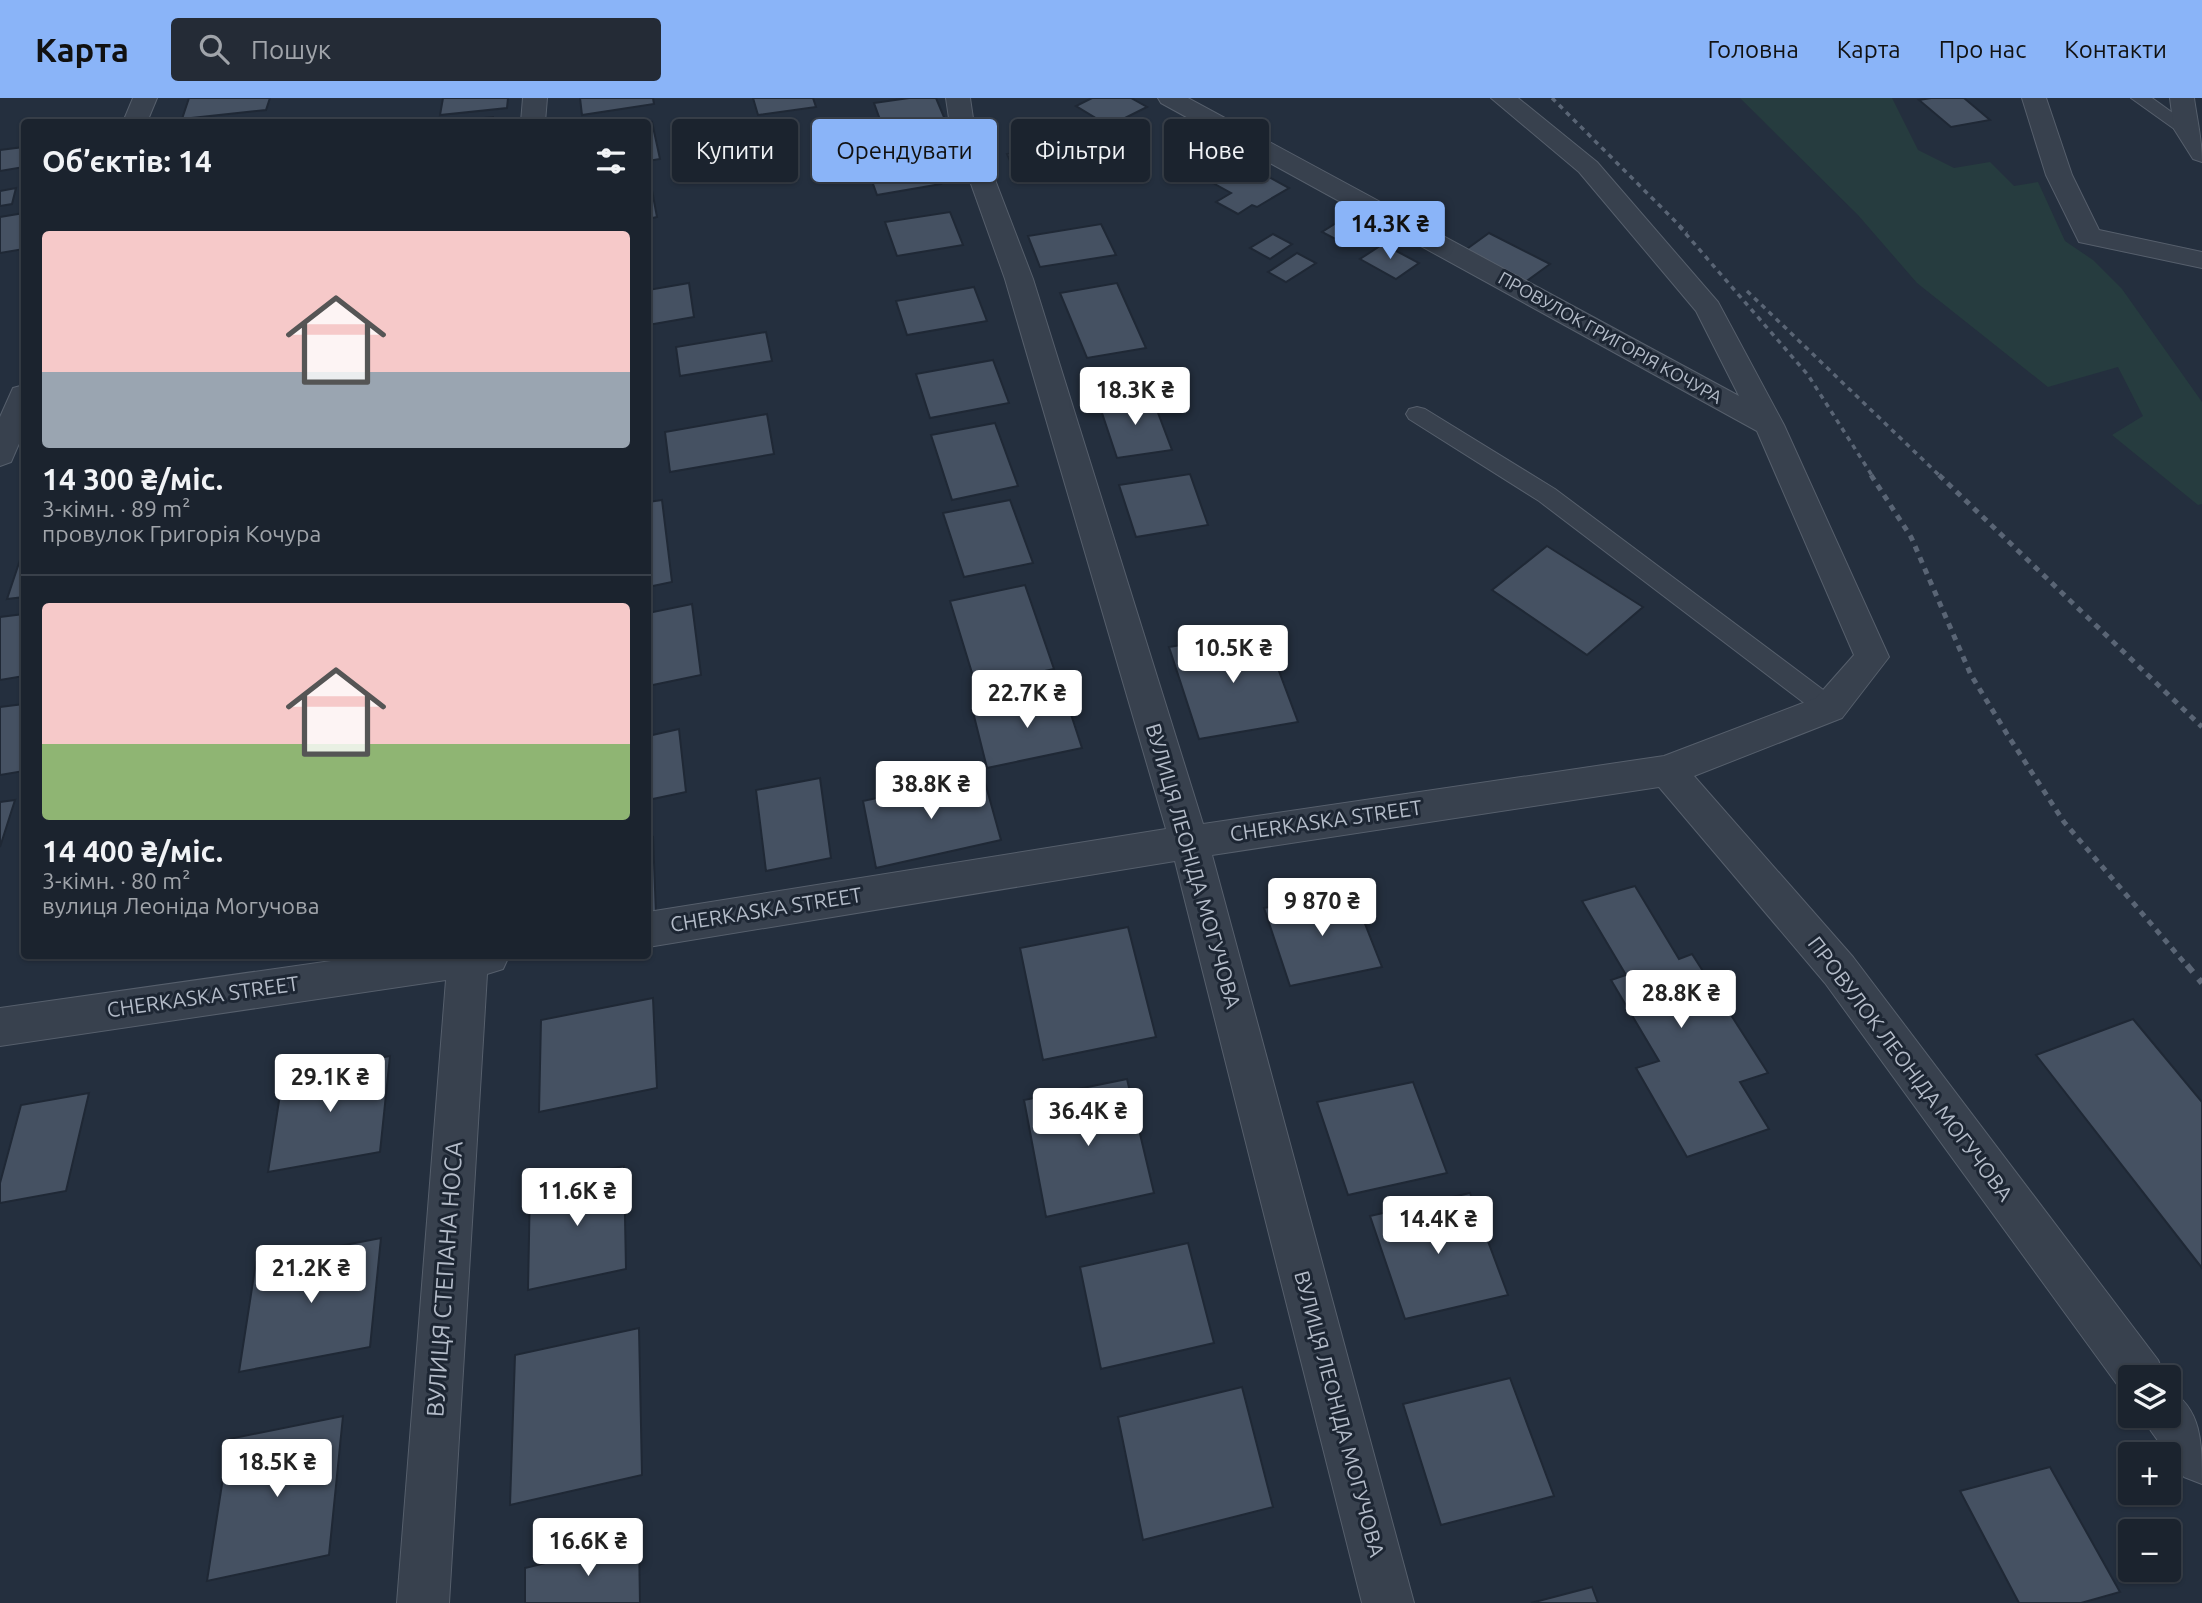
<!DOCTYPE html>
<html lang="uk">
<head>
<meta charset="utf-8">
<style>
  body { margin:0; font-family:Ubuntu,sans-serif; background:#242b36; color:#f1f3f6; height:100vh; display:flex; flex-direction:column; font-size:26px; white-space:nowrap }
  * { box-sizing:border-box; margin:0 }
  p { font-size:23px; color:#a0a4aa }
  .icon { flex:none; width:38px; height:38px; fill:none; stroke:currentColor; stroke-width:2; stroke-linecap:round; stroke-linejoin:round }
  .map { position:relative; flex:1; overflow:hidden }
  .drawer { position:absolute; left:21px; top:21px; width:630px; height:840px; display:flex; flex-direction:column; background:#1b232e; border-radius:7px; box-shadow:0 2px 5px #0004,0 0 0 2px #39404a }
  .drawer>* { flex:none }
  .guide { position:absolute; left:672px; top:21px; width:665px; height:63px; display:flex; gap:14px }
  .tools { position:absolute; left:2118px; top:1267px; display:grid; gap:14px }
  .tools a { display:grid; place-items:center; width:63px; height:63px; border-radius:7px; background:#1b232e; box-shadow:0 2px 5px #0004,0 0 0 2px #39404a; font-size:35px }
  .price { position:absolute; translate:-50% -60px; padding:0 16px; border-radius:7px; background:#fff; color:#222; font-size:23px; line-height:46px; filter:drop-shadow(0 2px 4px #0008) }
  .price::after { content:''; position:absolute; left:50%; top:42px; width:21px; height:16px; margin-left:-10px; background:inherit; clip-path:polygon(0 0,100% 0,50% 100%) }
  .price.active { background:#8ab4f8; color:#111 }
  ul { padding:0; list-style:none }
  li { display:grid; align-content:center; gap:14px; height:371px; padding:0 21px }
  li+li { border-top:2px solid #39404a }
  li span { display:grid; place-items:center; height:217px; border-radius:7px; color:#555 }
  li>.icon { margin-inline-start:auto }
  span .icon { width:126px; height:126px; fill:#fffc; stroke-width:1 }
  li b { font-size:30px }
  h2 { display:flex; justify-content:space-between; align-items:center; height:84px; padding:0 21px; font-size:30px }
  .chip { padding:0 24px; border-radius:7px; background:#1b232e; box-shadow:0 2px 5px #0004,0 0 0 2px #39404a; font-size:24px; line-height:63px }
  .chip.active { background:#8ab4f8; color:#111 }
  header { display:flex; align-items:center; gap:42px; box-sizing:border-box; height:98px; padding:0 35px; background:#8ab4f8; color:#111 }
  header strong { font-size:33px }
  nav { display:flex; gap:38px; margin-inline-start:auto; font-size:24px }
  .search { width:490px; height:63px; background:#242b36; display:flex; align-items:center; gap:18px; box-sizing:border-box; padding:0 24px; border-radius:7px; color:#a0a4aa; font-size:26px }
  .map>svg:first-child { display:block }
</style>
</head>
<body>
<header>
<strong>Карта</strong>
<div class="search"><svg class="icon" aria-label="search" viewBox="0 0 24 24"><circle cx="10" cy="10" r="6"/><path d="M15 15l6 6"/></svg>Пошук</div>
<nav><a>Головна</a><a>Карта</a><a>Про нас</a><a>Контакти</a></nav>
</header>
<div class="map">
<svg width="2202" height="1505" viewBox="0 0 2202 1505">
  <rect width="100%" height="100%" fill="#242f3e"/>
  <polygon fill="#263c3f" points="1740,0 1892,0 1918,52 1954,70 1990,64 2014,88 2038,84 2065,143 2093,162 2122,191 2202,304 2202,406 2198,407 2112,337 2143,318 2118,269 2048,289 1917,185 1858,117"/>
  <g fill="#455162" stroke="#1f2835" stroke-width="2">
    <polygon points="189,0 270,0 266,12 182,21"/>
    <polygon points="443,0 508,0 507,10 440,17"/>
    <polygon points="580,0 653,0 654,6 582,17"/>
    <polygon points="753,0 813,0 816,9 758,17"/>
    <polygon points="909,0 936,0 949,31 887,41 874,5"/>
    <polygon points="1092,0 1131,0 1147,9 1109,28 1076,8"/>
    <polygon points="1931,0 1964,0 1990,22 1951,29 1919,2"/>
    <polygon points="493,19 493,24 446,24"/>
    <polygon points="652,24 660,61 648,63 648,25"/>
    <polygon points="1077,46 1090,72 1019,83 1007,56"/>
    <polygon points="926,48 941,86 877,97 863,58"/>
    <polygon points="24,49 24,69 0,73 0,52"/>
    <polygon points="1236,61 1289,90 1257,109 1252,107 1238,116 1216,104 1231,95 1204,80"/>
    <polygon points="651,87 657,119 648,121 648,88"/>
    <polygon points="16,90 12,106 0,108 0,93"/>
    <polygon points="950,114 963,147 897,158 885,124"/>
    <polygon points="24,115 24,151 0,155 0,119"/>
    <polygon points="1352,115 1370,125 1341,144 1322,134"/>
    <polygon points="1101,126 1116,157 1040,169 1028,138"/>
    <polygon points="1489,135 1550,166 1524,185 1464,153"/>
    <polygon points="1273,136 1292,146 1270,161 1250,150"/>
    <polygon points="1383,146 1419,165 1396,181 1360,161"/>
    <polygon points="1297,155 1316,165 1286,184 1268,174"/>
    <polygon points="689,185 694,219 648,227 648,192"/>
    <polygon points="1117,185 1146,250 1087,260 1060,195"/>
    <polygon points="974,189 987,223 907,237 896,203"/>
    <polygon points="766,234 772,263 680,278 676,249"/>
    <polygon points="993,262 1009,305 930,320 916,276"/>
    <polygon points="1152,299 1172,352 1117,360 1099,306"/>
    <polygon points="767,316 774,356 670,374 665,334"/>
    <polygon points="995,325 1018,388 952,402 931,337"/>
    <polygon points="1190,376 1208,427 1136,439 1119,387"/>
    <polygon points="662,402 672,484 648,489 648,404"/>
    <polygon points="1010,402 1033,465 964,479 943,415"/>
    <polygon points="1547,448 1643,509 1587,557 1492,492"/>
    <polygon points="24,450 24,499 7,501"/>
    <polygon points="1025,487 1054,571 976,588 950,503"/>
    <polygon points="692,506 701,577 648,588 648,515"/>
    <polygon points="24,516 24,578 0,582 0,519"/>
    <polygon points="1264,533 1298,624 1199,641 1169,549"/>
    <polygon points="1064,595 1082,650 987,670 973,614"/>
    <polygon points="24,606 24,673 0,677 0,609"/>
    <polygon points="679,631 686,694 648,702 648,638"/>
    <polygon points="983,677 1001,742 876,770 863,703"/>
    <polygon points="820,680 831,760 766,773 756,692"/>
    <polygon points="15,702 0,749 0,704"/>
    <polygon points="653,739 656,816 648,817 648,740"/>
    <polygon points="1635,788 1679,861 1692,856 1768,975 1740,984 1769,1031 1687,1059 1636,970 1659,963 1611,882 1626,877 1582,803"/>
    <polygon points="1352,793 1382,869 1290,888 1264,810"/>
    <polygon points="1128,829 1156,939 1043,962 1020,850"/>
    <polygon points="653,900 657,990 539,1014 541,922"/>
    <polygon points="2133,921 2202,1004 2202,1170 2036,957"/>
    <polygon points="390,958 380,1054 268,1074 283,977"/>
    <polygon points="1127,981 1154,1095 1046,1119 1024,1002"/>
    <polygon points="1413,984 1447,1075 1348,1097 1317,1004"/>
    <polygon points="89,995 66,1093 0,1105 0,1085 21,1007"/>
    <polygon points="624,1068 626,1171 528,1192 530,1087"/>
    <polygon points="1470,1095 1508,1197 1405,1221 1370,1118"/>
    <polygon points="381,1140 370,1249 239,1274 256,1164"/>
    <polygon points="1188,1145 1214,1245 1101,1271 1080,1169"/>
    <polygon points="639,1230 642,1377 510,1407 515,1257"/>
    <polygon points="1510,1280 1554,1398 1441,1427 1403,1306"/>
    <polygon points="1242,1289 1273,1409 1143,1442 1118,1319"/>
    <polygon points="343,1318 329,1457 207,1483 229,1341"/>
    <polygon points="2050,1369 2120,1494 2081,1505 2019,1505 1960,1393"/>
    <polygon points="639,1442 640,1505 525,1505 525,1470"/>
    <polygon points="1592,1489 1598,1505 1531,1505"/>
  </g>
  <g fill="none" stroke-linecap="round" stroke-linejoin="round">
    <g stroke="#565f6c" stroke-width="2">
      <g id="lane">
        <polygon points="2131,0 2152,0 2195,31 2192,35 2180,35"/>
        <polygon points="1417,309 1425,311 1555,391 1838,603 1842,610 1838,617 1829,620 1820,617 1539,403 1409,321 1406,316 1409,311"/>
      </g>
    </g>
    <g stroke="#565f6c" stroke-width="2">
      <g id="street">
        <polygon points="133,0 157,0 147,24 123,24"/>
        <polygon points="523,0 547,0 545,24 521,24"/>
        <polygon points="946,0 970,0 974,27 1033,181 1203,726 1664,658 1816,600 1854,557 1757,333 1161,5 1158,0 1188,0 1739,298 1696,213 1579,74 1491,0 1518,0 1597,64 1718,204 1784,327 1889,559 1842,620 1694,678 1853,859 2158,1262 2165,1279 2130,1279 2130,1299 2124,1296 1825,885 1659,689 1212,757 1414,1505 1362,1505 1175,763 648,849 648,814 1166,731 1005,181 950,27"/>
        <polygon points="2022,0 2046,0 2072,77 2099,132 2202,154 2202,170 2079,144 2046,77"/>
        <path d="M2170 0H2194C2197 22 2202 41 2202 64L2193 61 2174 31Z"/>
        <polygon points="24,287 24,334 11,364 0,368 0,319 13,290"/>
        <polygon points="366,858 509,858 503,871 487,876 449,1505 397,1505 446,882 0,948 0,910"/>
        <path d="M2168 1291C2202 1310 2202 1345 2202 1386L2184 1379 2151 1333 2144 1318H2168Z"/>
      </g>
    </g>
    <use href="#lane" fill="#38414e" fill-rule="evenodd"/>
    <use href="#street" fill="#38414e" fill-rule="evenodd"/>
    <g stroke="#5a6575" stroke-width="3.5" stroke-dasharray="5 5" stroke-linecap="butt">
      <polyline points="1552,0 1687,135"/>
      <polyline points="1679,128 1808,277 1873,379"/>
      <polyline points="1747,193 1941,379"/>
    </g>
    <g stroke="#5a6575" stroke-width="5" stroke-dasharray="6 6" stroke-linecap="butt">
      <polyline points="1871,377 1911,439 1971,577 2007,636 2064,724 2188,869"/>
      <polyline points="1939,377 2202,629"/>
    </g>
    <polyline stroke="#5a6575" stroke-width="6" stroke-dasharray="9 9" stroke-linecap="butt" points="2187,867 2202,885"/>
  </g>
  <g text-anchor="middle" stroke-width="6" stroke-linejoin="round" paint-order="stroke">
    <g font-size="18" fill="#b4bcc9" stroke="#1d2633">
      <text transform="translate(1610 240) rotate(29)" y="6">ПРОВУЛОК ГРИГОРІЯ КОЧУРА</text>
    </g>
    <g font-size="21" fill="#b4bcc9" stroke="#1d2633">
      <text transform="translate(1326 723) rotate(-8)" y="7">CHERKASKA STREET</text>
      <text transform="translate(1193 768) rotate(74)" y="7">ВУЛИЦЯ ЛЕОНІДА МОГУЧОВА</text>
      <text transform="translate(766 812) rotate(-9)" y="7">CHERKASKA STREET</text>
      <text transform="translate(203 899) rotate(-8)" y="7">CHERKASKA STREET</text>
      <text transform="translate(1910 971) rotate(53)" y="7">ПРОВУЛОК ЛЕОНІДА МОГУЧОВА</text>
      <text transform="translate(1339 1316) rotate(75)" y="7">ВУЛИЦЯ ЛЕОНІДА МОГУЧОВА</text>
    </g>
    <g font-size="24" fill="#b4bcc9" stroke="#1d2633">
      <text transform="translate(445 1181) rotate(-86)" y="8">ВУЛИЦЯ СТЕПАНА НОСА</text>
    </g>
  </g>
</svg>
<div class="tools">
<a><svg class="icon" aria-label="layers" viewBox="0 0 24 24"><path d="M12 4l9 5-9 5-9-5zM3 14l9 5 9-5"/></svg></a>
<a>+</a>
<a>−</a>
</div>
<b class="price active" style="left:1390px;top:163px">14.3K ₴</b>
<b class="price" style="left:1135px;top:329px">18.3K ₴</b>
<b class="price" style="left:1233px;top:587px">10.5K ₴</b>
<b class="price" style="left:1027px;top:632px">22.7K ₴</b>
<b class="price" style="left:931px;top:723px">38.8K ₴</b>
<b class="price" style="left:1322px;top:840px">9 870 ₴</b>
<b class="price" style="left:1681px;top:932px">28.8K ₴</b>
<b class="price" style="left:330px;top:1016px">29.1K ₴</b>
<b class="price" style="left:1088px;top:1050px">36.4K ₴</b>
<b class="price" style="left:577px;top:1130px">11.6K ₴</b>
<b class="price" style="left:1438px;top:1158px">14.4K ₴</b>
<b class="price" style="left:311px;top:1207px">21.2K ₴</b>
<b class="price" style="left:277px;top:1401px">18.5K ₴</b>
<b class="price" style="left:588px;top:1480px">16.6K ₴</b>
<div class="guide">
<a class="chip">Купити</a>
<a class="chip active">Орендувати</a>
<a class="chip">Фільтри</a>
<a class="chip">Нове</a>
</div>
<section class="drawer">
<h2>Об’єктів: 14<svg class="icon" aria-label="filters" viewBox="0 0 24 24"><path d="M4 7h16M4 17h16"/><circle cx="9" cy="7" r="2"/><circle cx="15" cy="17" r="2"/></svg></h2>
<ul>
<li><span style="background:linear-gradient(#f6c9c9 65%,#9aa5b1 0)"><svg class="icon" aria-label="home" viewBox="0 0 24 24"><path d="M3 11l9-7 9 7M6 9v11h12V9"/></svg></span><div><b>14 300 ₴/міс.</b><p>3-кімн. · 89 m²</p><p>провулок Григорія Кочура</p></div></li>
<li><span style="background:linear-gradient(#f6c9c9 65%,#8fb573 0)"><svg class="icon" aria-label="home" viewBox="0 0 24 24"><path d="M3 11l9-7 9 7M6 9v11h12V9"/></svg></span><div><b>14 400 ₴/міс.</b><p>3-кімн. · 80 m²</p><p>вулиця Леоніда Могучова</p></div></li>
</ul>
</section>
</div>
</body>
</html>
